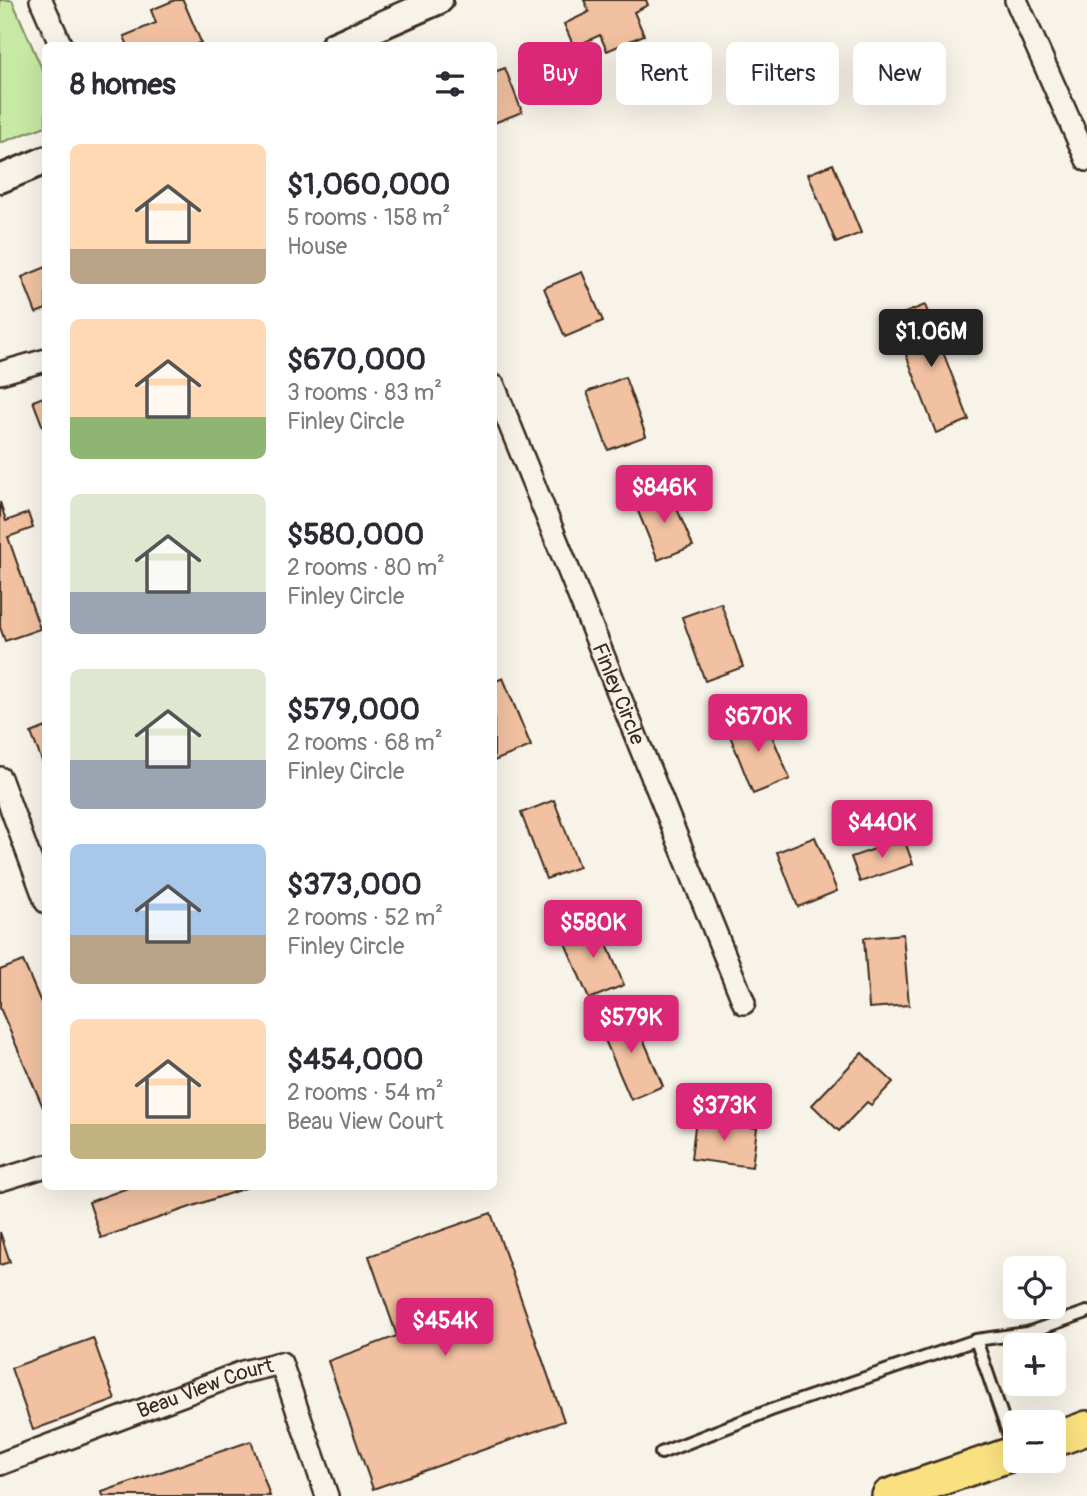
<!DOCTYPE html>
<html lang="en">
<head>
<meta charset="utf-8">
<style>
  body { margin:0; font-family:Pangolin,sans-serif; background:#f2f2f3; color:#2b2b33; height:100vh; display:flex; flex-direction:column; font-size:26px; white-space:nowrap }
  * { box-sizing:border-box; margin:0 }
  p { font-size:23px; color:#7c7c81 }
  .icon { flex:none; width:38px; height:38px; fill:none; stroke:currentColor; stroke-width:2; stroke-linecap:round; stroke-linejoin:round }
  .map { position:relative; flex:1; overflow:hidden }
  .side { position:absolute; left:42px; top:42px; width:455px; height:1148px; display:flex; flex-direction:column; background:#fff; border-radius:10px; box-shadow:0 7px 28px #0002 }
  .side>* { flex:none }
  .guide { position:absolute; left:518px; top:42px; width:464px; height:63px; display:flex; gap:14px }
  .controls { position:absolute; left:1003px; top:1256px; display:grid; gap:14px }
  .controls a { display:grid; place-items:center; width:63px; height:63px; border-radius:10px; background:#fff; box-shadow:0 7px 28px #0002; font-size:35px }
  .price { position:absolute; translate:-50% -60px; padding:0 16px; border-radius:7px; background:#db2777; color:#fff; font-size:23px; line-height:46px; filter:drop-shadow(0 2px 4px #0008) }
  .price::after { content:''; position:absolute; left:50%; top:42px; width:21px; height:16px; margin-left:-10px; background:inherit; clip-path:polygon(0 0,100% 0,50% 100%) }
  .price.active { background:#222; color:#fff }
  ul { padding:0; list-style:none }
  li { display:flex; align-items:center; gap:21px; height:175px; padding:0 28px }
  li span { display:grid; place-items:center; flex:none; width:196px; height:140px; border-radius:10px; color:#555 }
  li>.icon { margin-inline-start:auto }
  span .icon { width:84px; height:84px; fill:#fffc; stroke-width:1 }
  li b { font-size:30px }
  h2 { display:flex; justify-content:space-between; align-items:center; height:84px; padding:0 28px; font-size:30px }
  .tag { padding:0 24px; border-radius:10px; background:#fff; box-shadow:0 7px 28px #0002; font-size:24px; line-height:63px }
  .tag.active { background:#db2777; color:#fff }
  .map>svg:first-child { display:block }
</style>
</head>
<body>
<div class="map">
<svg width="1087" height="1496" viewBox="0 0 1087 1496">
  <rect width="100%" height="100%" fill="#f7f3e8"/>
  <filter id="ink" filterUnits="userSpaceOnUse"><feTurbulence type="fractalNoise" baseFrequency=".0143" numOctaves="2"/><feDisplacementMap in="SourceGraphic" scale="14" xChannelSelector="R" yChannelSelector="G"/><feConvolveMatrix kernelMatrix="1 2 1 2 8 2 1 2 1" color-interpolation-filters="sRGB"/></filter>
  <g filter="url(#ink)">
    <polygon fill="#c6e9a3" stroke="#808a60" stroke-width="2" points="0,0 12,0 45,76 46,126 0,143"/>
    <g fill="#f1c1a1" stroke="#3b2a1e" stroke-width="2">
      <polygon points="175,0 183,0 201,42 193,46 128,46 124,36 156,23 151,10"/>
      <polygon points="584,0 646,0 648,5 634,12 644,35 607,51 600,35 574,47 564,24 589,12"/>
      <polygon points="505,68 522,112 494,123 494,72"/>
      <polygon points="833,164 861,233 836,243 808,174"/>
      <polygon points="46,267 46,309 36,313 22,277"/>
      <polygon points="582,272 603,321 565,337 544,288"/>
      <polygon points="925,305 969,420 936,433 892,318"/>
      <polygon points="625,377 646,436 608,450 587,392"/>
      <polygon points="46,396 46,435 33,401"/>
      <polygon points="669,490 693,546 658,560 635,504"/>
      <polygon points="0,502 6,521 28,513 33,528 8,537 40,629 5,641 0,627"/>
      <polygon points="721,603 743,667 705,681 682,617"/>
      <polygon points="503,678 531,746 494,761 494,682"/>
      <polygon points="763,714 790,779 753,794 727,728"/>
      <polygon points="46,727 46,771 31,733"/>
      <polygon points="554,800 579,867 546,879 521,813"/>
      <polygon points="815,837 837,891 798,907 777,852"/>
      <polygon points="904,839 913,864 860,882 851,857"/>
      <polygon points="597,921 624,985 589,999 562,936"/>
      <polygon points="903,934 909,1005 869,1008 864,938"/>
      <polygon points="23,961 46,1014 46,1114 0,1008 0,970"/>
      <polygon points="631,1010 663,1086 631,1100 598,1024"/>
      <polygon points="862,1053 893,1082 871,1105 867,1102 839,1131 812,1105"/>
      <polygon points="696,1119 757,1128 752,1167 691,1159"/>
      <polygon points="133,1186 251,1186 101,1238 89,1202"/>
      <polygon points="491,1213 564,1421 373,1489 328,1361 397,1336 369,1256"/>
      <polygon points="0,1232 10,1262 0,1265"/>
      <polygon points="93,1338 115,1400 33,1430 11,1368"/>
      <polygon points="251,1441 270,1496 103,1496 102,1492"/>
    </g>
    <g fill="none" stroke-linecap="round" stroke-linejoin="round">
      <g stroke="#3b2a1e" stroke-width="16">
        <g id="service">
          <polyline points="976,1340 1014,1450"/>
          <polyline points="661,1453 771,1410 976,1340 1027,1333 1087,1312"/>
        </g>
      </g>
      <g stroke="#3b2a1e" stroke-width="26">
        <g id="minor">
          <polyline points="41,0 61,46"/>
          <polyline points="1016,0 1087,160"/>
          <polyline points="0,373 46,360"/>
          <path id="s1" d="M494 386 744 1003"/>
          <polyline points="0,778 46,902"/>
          <polyline points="0,1180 46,1166"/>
          <path id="s2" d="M0 1464 243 1372 281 1363 327 1496"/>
        </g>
      </g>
      <g stroke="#3b2a1e" stroke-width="32">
        <g id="tertiary">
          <polyline points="334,46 439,0"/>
          <polyline points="0,179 46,160"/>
        </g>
      </g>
      <g stroke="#3b2a1e" stroke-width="38">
        <g id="primary">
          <polyline points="1054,1440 1087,1428"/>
          <polyline points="889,1496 1015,1453"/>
        </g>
      </g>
      <use href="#service" stroke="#f7f3e8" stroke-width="10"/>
      <use href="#minor" stroke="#f7f3e8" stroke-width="21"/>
      <use href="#tertiary" stroke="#f7f3e8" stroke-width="26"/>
      <use href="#primary" stroke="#fae180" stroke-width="33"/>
    </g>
  </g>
  <g text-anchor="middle" stroke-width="5" stroke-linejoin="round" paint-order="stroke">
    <g font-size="21" fill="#3b2a1e" stroke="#f7f3e8">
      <text dy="7" stroke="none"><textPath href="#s1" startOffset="332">Finley Circle</textPath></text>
      <text dy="7" stroke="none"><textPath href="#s2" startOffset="219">Beau View Court</textPath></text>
    </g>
  </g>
</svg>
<div class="controls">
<a><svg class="icon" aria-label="locate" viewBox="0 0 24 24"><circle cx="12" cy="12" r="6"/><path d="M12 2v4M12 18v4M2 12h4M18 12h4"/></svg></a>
<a>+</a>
<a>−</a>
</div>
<b class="price active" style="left:931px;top:369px">$1.06M</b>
<b class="price" style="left:664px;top:525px">$846K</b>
<b class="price" style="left:758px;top:754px">$670K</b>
<b class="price" style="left:882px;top:860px">$440K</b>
<b class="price" style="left:593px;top:960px">$580K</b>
<b class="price" style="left:631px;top:1055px">$579K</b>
<b class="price" style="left:724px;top:1143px">$373K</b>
<b class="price" style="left:445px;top:1358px">$454K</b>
<div class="guide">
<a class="tag active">Buy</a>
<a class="tag">Rent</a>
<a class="tag">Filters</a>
<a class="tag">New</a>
</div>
<section class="side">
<h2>8 homes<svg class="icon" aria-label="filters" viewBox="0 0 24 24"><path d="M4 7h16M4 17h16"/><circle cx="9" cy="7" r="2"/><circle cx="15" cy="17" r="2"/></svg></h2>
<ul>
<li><span style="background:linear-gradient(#ffd9b3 75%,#b9a48a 0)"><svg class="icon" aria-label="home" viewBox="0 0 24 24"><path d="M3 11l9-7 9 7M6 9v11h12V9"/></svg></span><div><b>$1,060,000</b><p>5 rooms · 158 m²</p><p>House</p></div></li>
<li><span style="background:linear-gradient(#ffd9b3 70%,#8fb573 0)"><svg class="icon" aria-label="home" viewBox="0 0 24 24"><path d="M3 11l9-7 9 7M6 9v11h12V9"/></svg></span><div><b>$670,000</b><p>3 rooms · 83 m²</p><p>Finley Circle</p></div></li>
<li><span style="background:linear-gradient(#dfe7d0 70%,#9aa5b1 0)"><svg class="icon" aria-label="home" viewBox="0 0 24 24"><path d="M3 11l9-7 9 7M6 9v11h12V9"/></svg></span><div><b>$580,000</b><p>2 rooms · 80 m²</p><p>Finley Circle</p></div></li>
<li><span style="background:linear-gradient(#dfe7d0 65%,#9aa5b1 0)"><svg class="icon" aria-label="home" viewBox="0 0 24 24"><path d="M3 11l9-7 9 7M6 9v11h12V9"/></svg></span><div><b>$579,000</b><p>2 rooms · 68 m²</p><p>Finley Circle</p></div></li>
<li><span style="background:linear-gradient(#a9c7e8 65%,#b9a48a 0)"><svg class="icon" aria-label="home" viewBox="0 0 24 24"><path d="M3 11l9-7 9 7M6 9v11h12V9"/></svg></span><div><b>$373,000</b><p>2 rooms · 52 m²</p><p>Finley Circle</p></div></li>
<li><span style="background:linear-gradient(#ffd9b3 75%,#c2b280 0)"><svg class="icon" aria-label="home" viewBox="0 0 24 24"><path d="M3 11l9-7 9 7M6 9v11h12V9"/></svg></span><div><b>$454,000</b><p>2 rooms · 54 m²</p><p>Beau View Court</p></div></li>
</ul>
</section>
</div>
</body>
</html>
